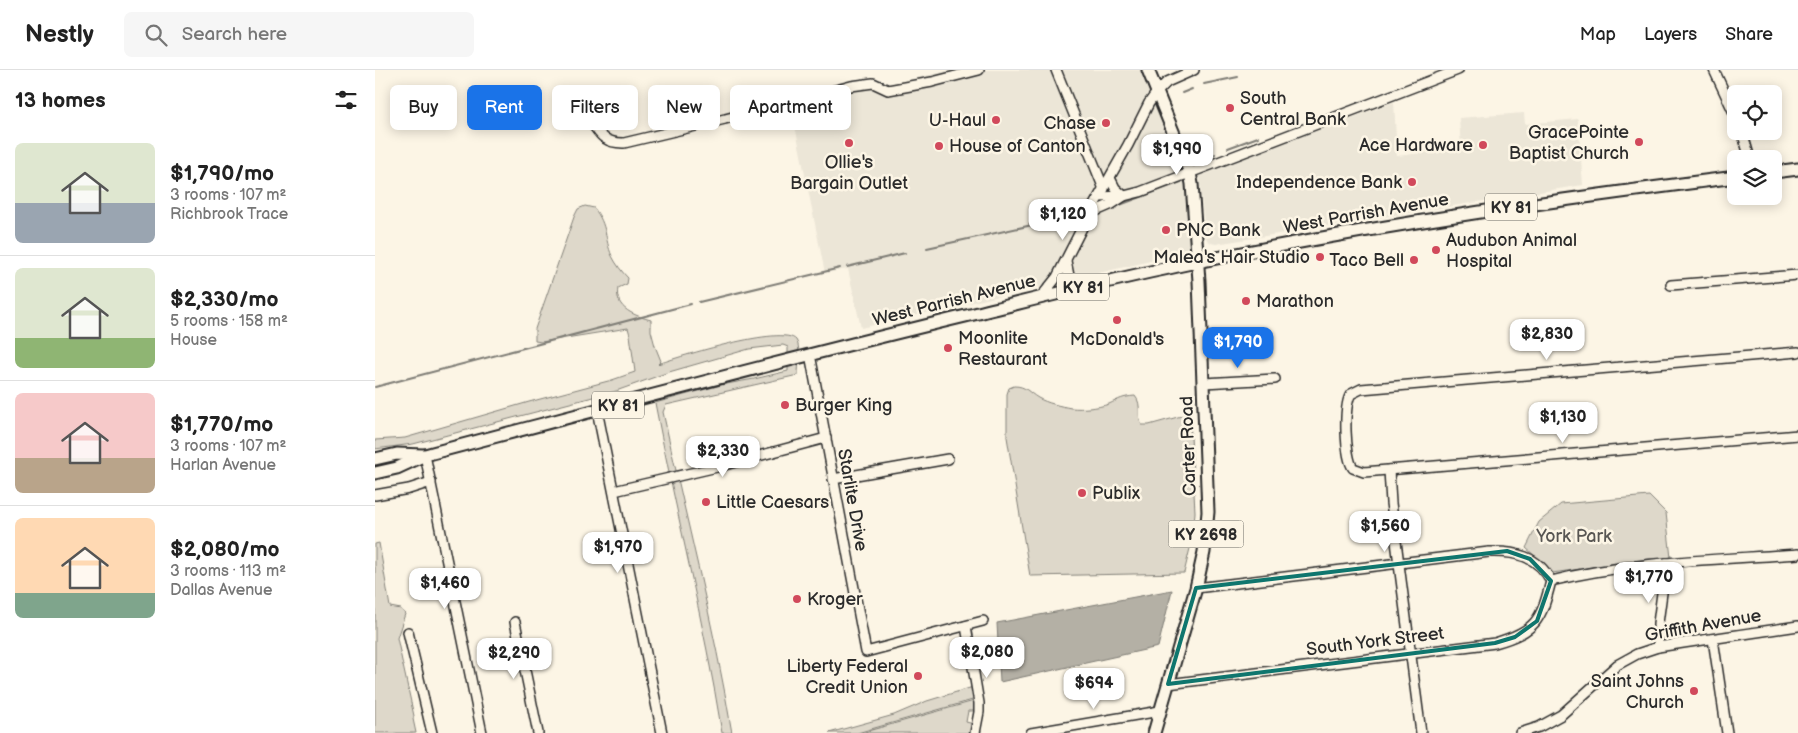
<!DOCTYPE html>
<html lang="en">
<head>
<meta charset="utf-8">
<style>
  body { margin:0; font-family:"Balsamiq Sans",sans-serif; background:#f6f6f6; color:#222; height:100vh; display:flex; flex-direction:column; font-size:19px; white-space:nowrap }
  * { box-sizing:border-box; margin:0 }
  p { font-size:16px; color:#767676 }
  .icon { flex:none; width:28px; height:28px; fill:none; stroke:currentColor; stroke-width:2; stroke-linecap:round; stroke-linejoin:round }
  .map { position:relative; flex:1; overflow:hidden }
  .drawer { display:flex; flex-direction:column; background:#fff; width:375px }
  .drawer>* { flex:none }
  .top-card { position:absolute; left:15px; top:15px; width:475px; height:45px; display:flex; gap:10px }
  .controls { position:absolute; left:1352px; top:15px; display:grid; gap:10px }
  .controls a { display:grid; place-items:center; width:55px; height:55px; border-radius:8px; background:#fff; box-shadow:0 2px 12px #0003; font-size:25px }
  .price { position:absolute; translate:-50% -42px; padding:0 11px; border-radius:10px; background:#fff; color:#222; font-size:16px; line-height:32px; filter:drop-shadow(0 1px 2px #0008) }
  .price::after { content:''; position:absolute; left:50%; top:30px; width:15px; height:11px; margin-left:-8px; background:inherit; clip-path:polygon(0 0,100% 0,50% 100%) }
  .price.active { background:#1a73e8; color:#fff }
  ul { padding:0; list-style:none }
  li { display:flex; align-items:center; gap:15px; height:125px; padding:0 15px }
  li+li { border-top:1px solid #e0e0e0 }
  li span { display:grid; place-items:center; flex:none; width:140px; height:100px; border-radius:8px; color:#555 }
  li>.icon { margin-inline-start:auto }
  span .icon { width:60px; height:60px; fill:#fffc; stroke-width:1 }
  li b { font-size:21px }
  h2 { display:flex; justify-content:space-between; align-items:center; height:60px; padding:0 15px; font-size:21px }
  .chip { padding:0 18px; border-radius:8px; background:#fff; box-shadow:0 2px 12px #0003; font-size:18px; line-height:45px }
  .chip.active { background:#1a73e8; color:#fff }
  header { display:flex; align-items:center; gap:30px; box-sizing:border-box; height:70px; padding:0 25px; background:#fff; border-bottom:1px solid #e0e0e0 }
  header strong { font-size:24px }
  nav { display:flex; gap:28px; margin-inline-start:auto; font-size:18px }
  .search { width:350px; height:45px; background:#f6f6f6; display:flex; align-items:center; gap:12px; box-sizing:border-box; padding:0 18px; border-radius:8px; color:#767676; font-size:19px }
  main { display:flex; flex:1; min-height:0 }
  .map>svg:first-child { display:block }
</style>
</head>
<body>
<header>
<strong>Nestly</strong>
<div class="search"><svg class="icon" aria-label="search" viewBox="0 0 24 24"><circle cx="10" cy="10" r="6"/><path d="M15 15l6 6"/></svg>Search here</div>
<nav><a>Map</a><a>Layers</a><a>Share</a></nav>
</header>
<main>
<section class="drawer">
<h2>13 homes<svg class="icon" aria-label="filters" viewBox="0 0 24 24"><path d="M4 7h16M4 17h16"/><circle cx="9" cy="7" r="2"/><circle cx="15" cy="17" r="2"/></svg></h2>
<ul>
<li><span style="background:linear-gradient(#dfe7d0 60%,#9aa5b1 0)"><svg class="icon" aria-label="home" viewBox="0 0 24 24"><path d="M3 11l9-7 9 7M6 9v11h12V9"/></svg></span><div><b>$1,790/mo</b><p>3 rooms · 107 m²</p><p>Richbrook Trace</p></div></li>
<li><span style="background:linear-gradient(#dfe7d0 70%,#8fb573 0)"><svg class="icon" aria-label="home" viewBox="0 0 24 24"><path d="M3 11l9-7 9 7M6 9v11h12V9"/></svg></span><div><b>$2,330/mo</b><p>5 rooms · 158 m²</p><p>House</p></div></li>
<li><span style="background:linear-gradient(#f6c9c9 65%,#b9a48a 0)"><svg class="icon" aria-label="home" viewBox="0 0 24 24"><path d="M3 11l9-7 9 7M6 9v11h12V9"/></svg></span><div><b>$1,770/mo</b><p>3 rooms · 107 m²</p><p>Harlan Avenue</p></div></li>
<li><span style="background:linear-gradient(#ffd9b3 75%,#7fa58c 0)"><svg class="icon" aria-label="home" viewBox="0 0 24 24"><path d="M3 11l9-7 9 7M6 9v11h12V9"/></svg></span><div><b>$2,080/mo</b><p>3 rooms · 113 m²</p><p>Dallas Avenue</p></div></li>
</ul>
</section>
<div class="map">
<svg width="1423" height="663" viewBox="0 0 1423 663">
  <rect width="100%" height="100%" fill="#fcf5e5"/>
  <filter id="ink" filterUnits="userSpaceOnUse"><feTurbulence type="fractalNoise" baseFrequency=".02" numOctaves="2"/><feDisplacementMap in="SourceGraphic" scale="10" xChannelSelector="R" yChannelSelector="G"/><feConvolveMatrix kernelMatrix="1 2 1 2 8 2 1 2 1" color-interpolation-filters="sRGB"/></filter>
  <g filter="url(#ink)">
    <g fill="#ece6d7">
      <polygon points="577,0 770,0 808,95 812,114 815,171 814,177 810,183 486,258 473,199 450,203 416,36"/>
      <polygon points="1019,32 1022,86 1086,78 1084,48 1149,43 1150,54 1203,49 1208,115 841,174 836,173 832,170 830,164 824,104"/>
    </g>
    <g fill="#ded8ca" stroke="#84827a">
      <path d="M210 136 219 138C233 156 229 168 237 186 241 194 247 202 253 208L252 214 243 218C239 239 261 246 276 250V261L280 276 286 291 283 294C303 287 408 254 421 270 426 276 423 297 423 305L291 335 288 342C311 449 339 555 357 663H347C329 552 301 443 280 333L346 315 379 309 413 301V277L408 275 374 279 294 302 241 321 38 374 0 379V370L30 368 154 332 237 310 260 302 255 265 253 258 166 272 160 271V259L199 147 203 139Z"/>
      <path d="M639 316C651 316 653 322 663 328 672 333 685 336 696 338 708 339 722 338 734 334 745 329 747 327 760 326 768 335 761 347 767 355H774L810 345 815 347 820 442 818 466 809 503 655 506 632 367V324L634 318Z"/>
      <polygon points="1274,426 1291,443 1296,488 1275,489 1177,503 1168,493 1151,478 1164,452 1186,434"/>
      <polygon points="4,473 15,537 26,539 30,544 22,568 39,646 38,649 41,663 0,663 0,474"/>
      <polygon points="598,617 601,629 482,663 454,663 519,645 552,631"/>
      <polygon points="599,631 600,641 593,641 591,652 599,654 597,663 486,663"/>
    </g>
    <polygon fill="#b4b0a5" stroke="#7d7b74" points="797,520 783,577 625,612 622,553"/>
    <g fill="none" stroke-linecap="round" stroke-linejoin="round">
      <g stroke="#7d7b74" stroke-width="2">
        <polyline points="829,14 863,7"/>
        <polyline points="807,23 817,19"/>
        <polyline points="824,69 831,87"/>
        <polyline points="853,78 883,67"/>
        <polyline points="828,88 840,84"/>
        <polyline points="742,136 806,112"/>
        <polyline points="681,150 708,144"/>
        <polyline points="552,178 671,152"/>
        <polyline points="472,197 530,183"/>
        <polyline points="324,232 465,198"/>
        <polyline points="0,317 316,234"/>
      </g>
      <g stroke="#2b2b2b" stroke-width="12">
        <g id="minor">
          <polyline points="681,0 729,119"/>
          <polyline points="1339,0 1361,47"/>
          <path d="M196 44C226 44 215 74 249 73L350 49 476 16 498 13 513 20 557 12 604 0"/>
          <polyline points="1367,61 1375,89"/>
          <polyline points="724,127 749,126 765,122 1083,0"/>
          <polyline points="714,144 737,134 749,126 740,118 735,108"/>
          <polyline points="691,191 695,211 704,218"/>
          <polyline points="1296,215 1423,205"/>
          <polyline points="666,227 682,207 714,144 753,75 774,33 782,22 792,12 819,0"/>
          <path d="M1423 282 986 319 976 324C968 335 970 387 978 398L989 402 1423 365"/>
          <polyline points="435,284 491,582 608,551"/>
          <polyline points="829,313 900,309"/>
          <polyline points="222,340 287,663"/>
          <polyline points="50,385 107,663"/>
          <polyline points="1014,400 1016,433 1046,663"/>
          <polyline points="458,409 573,389"/>
          <polyline points="239,421 342,397 451,368"/>
          <polyline points="0,425 34,419 56,412"/>
          <path d="M1176 511C1256 491 1341 490 1423 484"/>
          <path d="M821 518 1114 482C1140 481 1163 486 1176 511"/>
          <polyline points="140,552 163,663"/>
          <polyline points="591,556 604,633 604,642 600,663"/>
          <polyline points="33,562 57,663"/>
          <polyline points="1338,569 1352,663"/>
          <polyline points="1283,577 1283,553 1291,493"/>
          <path d="M793 614 1120 573C1161 561 1166 551 1176 511"/>
          <polyline points="656,663 785,641"/>
          <polyline points="1145,663 1164,657 1186,645 1242,595 1262,584 1283,577 1308,573 1423,556"/>
        </g>
      </g>
      <g stroke="#2b2b2b" stroke-width="15">
        <g id="major">
          <polyline points="773,0 815,103 817,114 824,211 833,442 829,482 821,518 779,663"/>
          <polyline points="1399,102 1423,99"/>
          <polyline points="0,389 22,384 48,385"/>
          <path d="M0 403 22 398 50 385C233 337 415 288 599 244 673 226 747 207 822 192 1001 155 1180 130 1361 107"/>
        </g>
      </g>
      <use href="#minor" stroke="#fcf5e5" stroke-width="9"/>
      <use href="#major" stroke="#fcf5e5" stroke-width="11"/>
    </g>
  </g>
  <path fill="none" stroke="#0f766e" stroke-width="4" stroke-linejoin="round" d="M1132 481 1155 489 1176 511 1162 551 1140 567 1120 573 793 614 821 518Z"/>
  <g fill="#d1495b" stroke="#fcf5e5" stroke-width="2">
    <circle cx="855" cy="38" r="5"/>
    <circle cx="621" cy="50" r="5"/>
    <circle cx="731" cy="53" r="5"/>
    <circle cx="1264" cy="72" r="5"/>
    <circle cx="474" cy="73" r="5"/>
    <circle cx="1108" cy="75" r="5"/>
    <circle cx="564" cy="76" r="5"/>
    <circle cx="1037" cy="112" r="5"/>
    <circle cx="791" cy="160" r="5"/>
    <circle cx="1061" cy="180" r="5"/>
    <circle cx="945" cy="187" r="5"/>
    <circle cx="1039" cy="190" r="5"/>
    <circle cx="871" cy="231" r="5"/>
    <circle cx="742" cy="250" r="5"/>
    <circle cx="573" cy="278" r="5"/>
    <circle cx="410" cy="335" r="5"/>
    <circle cx="707" cy="423" r="5"/>
    <circle cx="331" cy="432" r="5"/>
    <circle cx="422" cy="529" r="5"/>
    <circle cx="543" cy="606" r="5"/>
    <circle cx="1319" cy="621" r="5"/>
  </g>
  <g text-anchor="middle" stroke-width="5" stroke-linejoin="round" paint-order="stroke">
    <g fill="#fcf5e5" stroke="#6a6863" stroke-width="1">
      <rect x="1110" y="123.5" width="52" height="27" rx="4"/>
      <rect x="682" y="203.5" width="52" height="27" rx="4"/>
      <rect x="217" y="321.5" width="52" height="27" rx="4"/>
      <rect x="793.5" y="450.5" width="75" height="27" rx="4"/>
    </g>
    <g font-size="16" font-weight="bold" fill="#2b2b2b">
      <text x="1136" y="143">KY 81</text>
      <text x="708" y="223">KY 81</text>
      <text x="243" y="341">KY 81</text>
      <text x="831" y="470">KY 2698</text>
    </g>
    <g font-size="18" fill="#2b2b2b" stroke="#fcf5e5" text-anchor="start">
      <text x="865" y="34">South<tspan x="865" dy="21">Central Bank</tspan></text>
      <text x="611" y="56" text-anchor="end">U-Haul</text>
      <text x="721" y="59" text-anchor="end">Chase</text>
      <text x="1254" y="68" text-anchor="end">GracePointe<tspan x="1254" dy="21">Baptist Church</tspan></text>
      <text x="1098" y="81" text-anchor="end">Ace Hardware</text>
      <text x="574" y="82">House of Canton</text>
      <text x="474" y="98" text-anchor="middle">Ollie's<tspan x="474" dy="21">Bargain Outlet</tspan></text>
      <text x="1027" y="118" text-anchor="end">Independence Bank</text>
      <text x="801" y="166">PNC Bank</text>
      <text x="1071" y="176">Audubon Animal<tspan x="1071" dy="21">Hospital</tspan></text>
      <text x="935" y="193" text-anchor="end">Malea's Hair Studio</text>
      <text x="1029" y="196" text-anchor="end">Taco Bell</text>
      <text x="881" y="237">Marathon</text>
      <text x="583" y="274">Moonlite<tspan x="583" dy="21">Restaurant</tspan></text>
      <text x="742" y="275" text-anchor="middle">McDonald's</text>
      <text x="420" y="341">Burger King</text>
      <text x="717" y="429">Publix</text>
      <text x="341" y="438">Little Caesars</text>
      <text x="432" y="535">Kroger</text>
      <text x="533" y="602" text-anchor="end">Liberty Federal<tspan x="533" dy="21">Credit Union</tspan></text>
      <text x="1309" y="617" text-anchor="end">Saint Johns<tspan x="1309" dy="21">Church</tspan></text>
    </g>
    <g font-size="18" fill="#2b2b2b" stroke="#fcf5e5">
      <text transform="translate(991 143) rotate(-10)" y="6">West Parrish Avenue</text>
      <text transform="translate(579 230) rotate(-14)" y="6">West Parrish Avenue</text>
      <text transform="translate(813 376) rotate(-92)" y="6">Carter Road</text>
      <text transform="translate(478 430) rotate(80)" y="6">Starlite Drive</text>
      <text transform="translate(1328 555) rotate(-10)" y="6">Griffith Avenue</text>
      <text transform="translate(1000 571) rotate(-7)" y="6">South York Street</text>
    </g>
    <g font-size="18" fill="#585653" stroke="#fcf5e5">
      <text x="1199" y="472">York Park</text>
    </g>
  </g>
</svg>
<div class="controls">
<a><svg class="icon" aria-label="locate" viewBox="0 0 24 24"><circle cx="12" cy="12" r="6"/><path d="M12 2v4M12 18v4M2 12h4M18 12h4"/></svg></a>
<a><svg class="icon" aria-label="layers" viewBox="0 0 24 24"><path d="M12 4l9 5-9 5-9-5zM3 14l9 5 9-5"/></svg></a>
</div>
<b class="price" style="left:802px;top:106px">$1,990</b>
<b class="price" style="left:688px;top:171px">$1,120</b>
<b class="price" style="left:1172px;top:291px">$2,830</b>
<b class="price active" style="left:863px;top:299px">$1,790</b>
<b class="price" style="left:1188px;top:374px">$1,130</b>
<b class="price" style="left:348px;top:408px">$2,330</b>
<b class="price" style="left:1010px;top:483px">$1,560</b>
<b class="price" style="left:243px;top:504px">$1,970</b>
<b class="price" style="left:1274px;top:534px">$1,770</b>
<b class="price" style="left:70px;top:540px">$1,460</b>
<b class="price" style="left:612px;top:609px">$2,080</b>
<b class="price" style="left:139px;top:610px">$2,290</b>
<b class="price" style="left:719px;top:640px">$694</b>
<div class="top-card">
<a class="chip">Buy</a>
<a class="chip active">Rent</a>
<a class="chip">Filters</a>
<a class="chip">New</a>
<a class="chip">Apartment</a>
</div>
</div>
</main>
</body>
</html>
